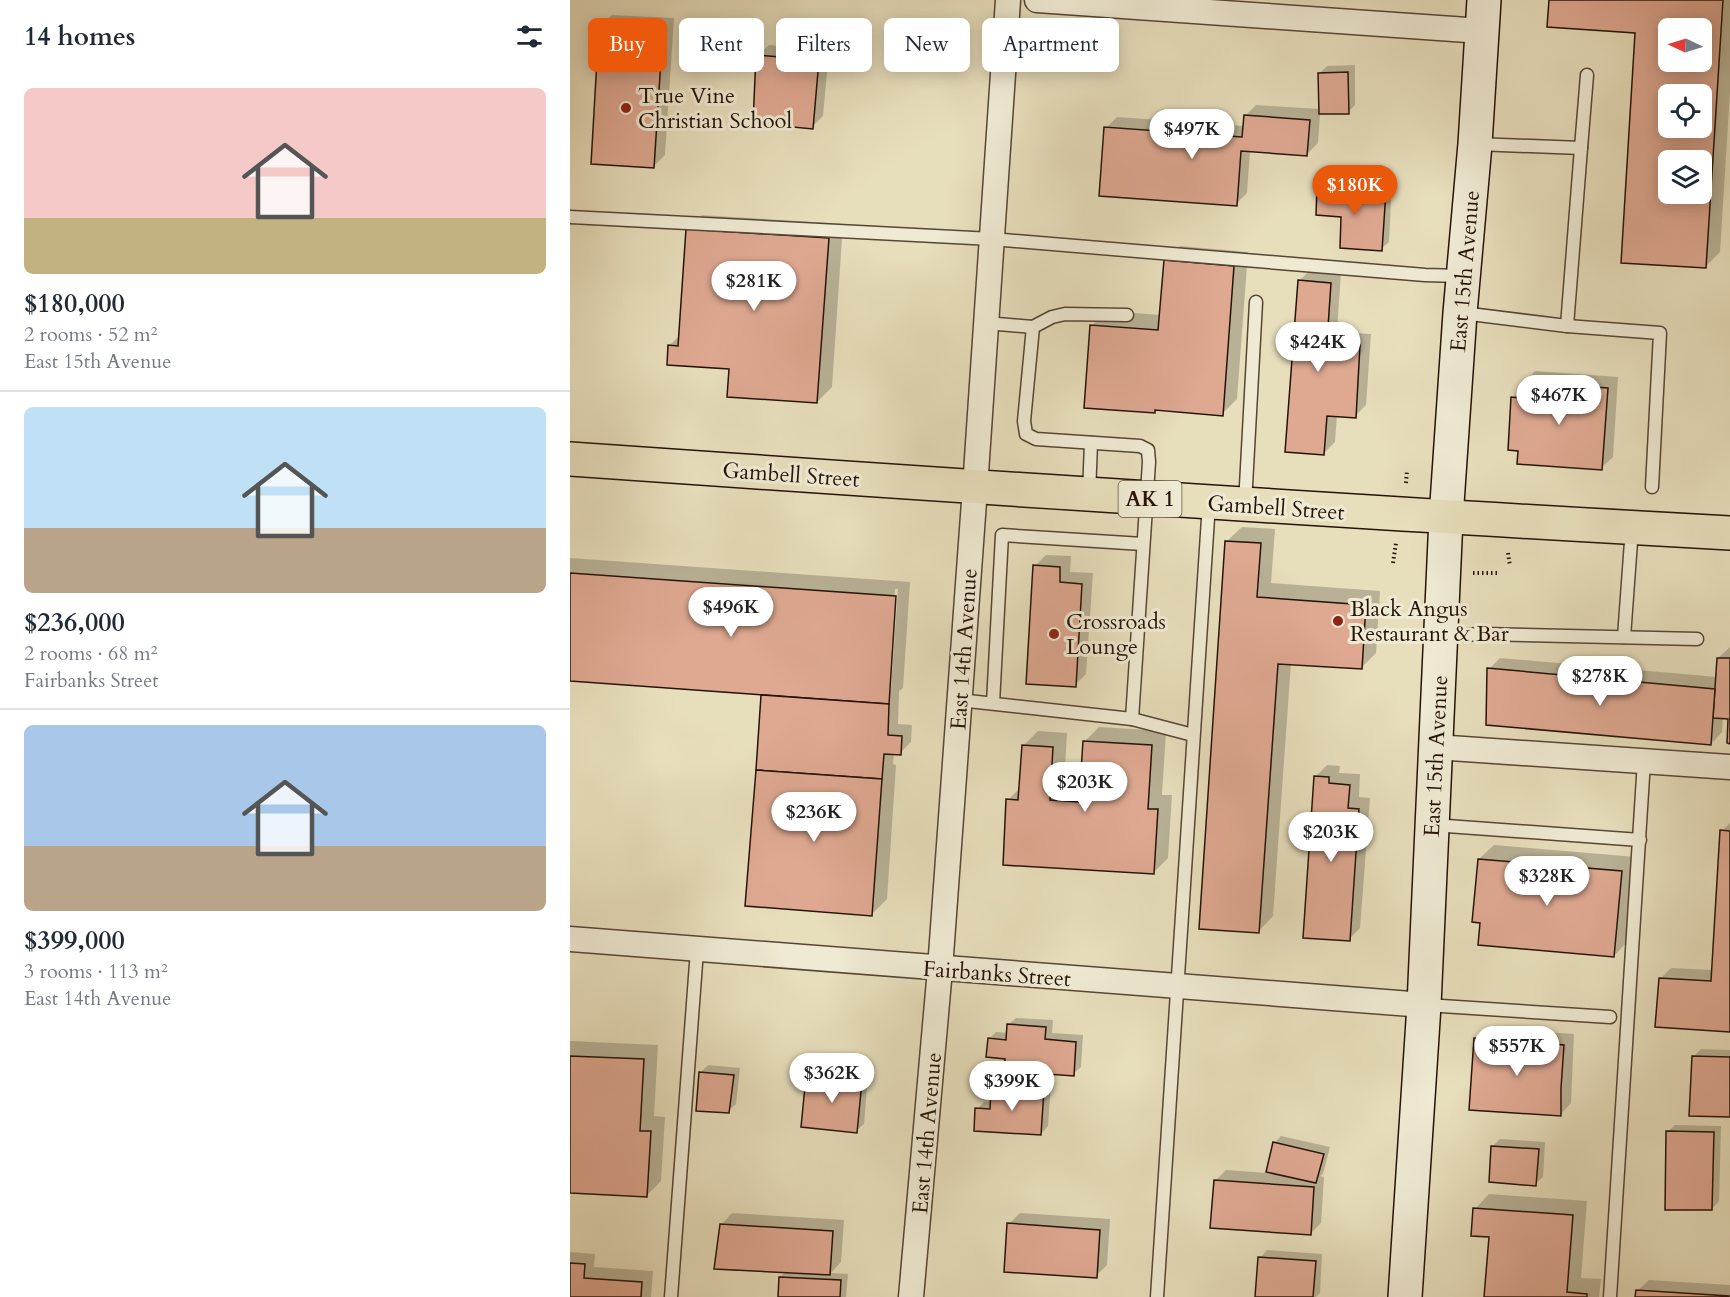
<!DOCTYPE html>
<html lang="en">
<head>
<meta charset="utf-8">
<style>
  body { margin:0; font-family:Cardo,serif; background:#f6f6f7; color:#1f2937; height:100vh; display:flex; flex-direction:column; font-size:22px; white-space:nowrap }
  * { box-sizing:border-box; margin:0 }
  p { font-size:20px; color:#747a83 }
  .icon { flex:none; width:33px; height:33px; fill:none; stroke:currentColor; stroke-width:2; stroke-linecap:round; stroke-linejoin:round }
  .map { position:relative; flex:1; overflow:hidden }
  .details { display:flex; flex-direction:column; background:#fff; width:570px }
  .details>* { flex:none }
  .hud { position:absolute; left:18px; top:18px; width:570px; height:54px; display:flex; gap:12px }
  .needle { width:39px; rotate:274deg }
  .controls { position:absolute; left:1088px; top:18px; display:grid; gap:12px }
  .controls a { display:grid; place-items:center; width:54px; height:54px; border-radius:9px; background:#fff; box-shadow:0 3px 15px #0003; font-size:30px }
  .price { position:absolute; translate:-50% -51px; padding:0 14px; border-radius:21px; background:#fff; color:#222; font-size:20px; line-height:39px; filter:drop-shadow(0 2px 3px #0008) }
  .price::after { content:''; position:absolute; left:50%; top:36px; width:18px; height:14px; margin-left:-9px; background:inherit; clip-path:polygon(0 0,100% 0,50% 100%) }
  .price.on { background:#ea580c; color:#fff }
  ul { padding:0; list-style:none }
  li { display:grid; align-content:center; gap:12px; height:318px; padding:0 24px }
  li+li { border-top:2px solid #e0e1e3 }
  li span { display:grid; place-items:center; height:186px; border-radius:9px; color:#555 }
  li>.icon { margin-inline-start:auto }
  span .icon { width:108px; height:108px; fill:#fffc; stroke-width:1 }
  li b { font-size:26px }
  h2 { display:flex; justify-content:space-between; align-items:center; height:72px; padding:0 24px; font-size:26px }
  .chip { padding:0 21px; border-radius:9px; background:#fff; box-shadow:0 3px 15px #0003; font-size:21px; line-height:54px }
  .chip.on { background:#ea580c; color:#fff }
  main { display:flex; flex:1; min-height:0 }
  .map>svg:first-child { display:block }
</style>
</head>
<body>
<main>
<section class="details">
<h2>14 homes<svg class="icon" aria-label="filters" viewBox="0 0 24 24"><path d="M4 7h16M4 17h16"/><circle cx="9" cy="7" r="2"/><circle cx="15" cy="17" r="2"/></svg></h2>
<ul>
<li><span style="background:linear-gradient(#f6c9c9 70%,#c2b280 0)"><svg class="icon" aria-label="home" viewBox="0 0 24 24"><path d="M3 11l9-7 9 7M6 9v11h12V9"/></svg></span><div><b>$180,000</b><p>2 rooms · 52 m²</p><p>East 15th Avenue</p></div></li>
<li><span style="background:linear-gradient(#bfe0f5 65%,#b9a48a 0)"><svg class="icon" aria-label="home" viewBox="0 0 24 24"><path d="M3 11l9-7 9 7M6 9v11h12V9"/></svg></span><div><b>$236,000</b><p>2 rooms · 68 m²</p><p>Fairbanks Street</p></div></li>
<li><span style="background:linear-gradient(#a9c7e8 65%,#b9a48a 0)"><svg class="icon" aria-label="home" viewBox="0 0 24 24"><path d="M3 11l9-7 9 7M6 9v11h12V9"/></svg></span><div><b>$399,000</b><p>3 rooms · 113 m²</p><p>East 14th Avenue</p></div></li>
</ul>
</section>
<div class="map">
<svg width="1160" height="1297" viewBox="0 0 1160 1297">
  <rect width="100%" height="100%" fill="#e7debc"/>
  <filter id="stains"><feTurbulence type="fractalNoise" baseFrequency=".00333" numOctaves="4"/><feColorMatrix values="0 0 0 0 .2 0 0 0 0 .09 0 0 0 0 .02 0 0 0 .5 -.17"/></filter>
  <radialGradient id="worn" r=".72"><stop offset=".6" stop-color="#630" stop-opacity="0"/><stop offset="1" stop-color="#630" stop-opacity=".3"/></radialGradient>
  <g fill="#0003" fill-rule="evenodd">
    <path d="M980 0H1160V92L1150 252 1135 267 1053 262 1067 31ZM1098 28H1131V62H1098ZM1098 94H1131V128H1098ZM1098 160H1131V194H1098Z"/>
    <polygon points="42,15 104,18 95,155 84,166 31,26"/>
    <polygon points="199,45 259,50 253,116 242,127 187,56"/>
    <polygon points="785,65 785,105 778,112 750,113 748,143 737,154 680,151 677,193 666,204 536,128 547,117 674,126 675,116 686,105 750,109 750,73 757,66"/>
    <polygon points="756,180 822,184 819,242 811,249 773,215 749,188"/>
    <polygon points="132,215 273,224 262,387 247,402 99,346 111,334 117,229"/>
    <polygon points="610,246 678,252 667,399 652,414 586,409 584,411 522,326 536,311 591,315 595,261"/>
    <polygon points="740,270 771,272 767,332 801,334 796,405 785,416 767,415 765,442 754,453 729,281"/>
    <polygon points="965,371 1048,377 1043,457 1031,468 943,398 954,387 954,382"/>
    <polygon points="672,527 705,529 701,583 810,591 806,653 791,668 721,663 703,916 689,931 657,541"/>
    <polygon points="476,555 501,556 500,572 523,573 516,674 505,685 465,566"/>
    <path d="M0 558 340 582 333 688 329 691 328 724 342 725 341 742 330 753H324L323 764 326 765 317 899 302 914 193 696 195 693 0 679ZM325 589H328L321 689H318Z"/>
    <polygon points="1160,647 1160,742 1160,717 1153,717 1152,732 1141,744 919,669 930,658 1147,677 1148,658"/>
    <polygon points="529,727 596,731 592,795 602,795 598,858 584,872 438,800 451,787 453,746 468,731 497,733 494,786 511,787 514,742"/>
    <polygon points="757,765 770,766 769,773 790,774 789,797 800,798 790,928 779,939 746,776"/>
    <polygon points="1160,823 1160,1031 1090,979 1101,968 1143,970 1152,831"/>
    <polygon points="924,845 1066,857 1058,941 1044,956 912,921 909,859"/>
    <polygon points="446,1018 483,1020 482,1033 513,1035 511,1067 503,1074 436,1057 419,1039 426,1032 438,1033 438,1025"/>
    <polygon points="917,1028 1004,1034 1001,1103 990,1115 905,1039"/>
    <polygon points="0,1041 88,1045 84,1116 95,1117 91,1181 77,1195 0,1191"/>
    <polygon points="1131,1049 1160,1050 1160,1116 1123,1057"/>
    <polygon points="138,1065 170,1068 166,1104 158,1111 130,1073"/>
    <polygon points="245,1069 298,1075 294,1124 286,1131 238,1077"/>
    <polygon points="430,1080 481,1083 478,1126 471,1134 407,1109 414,1102 422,1102 423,1087"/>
    <polygon points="1105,1125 1151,1126 1149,1201 1142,1209 1097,1132"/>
    <polygon points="711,1136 760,1147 753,1174 750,1176 754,1177 751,1223 740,1234 645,1181 656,1170 697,1173 704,1143"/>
    <polygon points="930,1139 975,1142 973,1177 965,1184 923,1146"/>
    <polygon points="919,1194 1017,1201 1011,1278 1031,1279 1029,1297 916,1297 921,1236 905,1209"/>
    <polygon points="162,1213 274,1220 271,1262 261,1273 278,1274 276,1297 209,1297 210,1277 216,1271 151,1225"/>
    <polygon points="450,1213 540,1219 537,1265 526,1276 439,1224"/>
    <polygon points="697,1250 752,1254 750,1293 746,1297 687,1297 690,1258"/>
    <polygon points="0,1252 25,1254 24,1267 83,1271 81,1297 0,1297"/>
    <polygon points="1079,1280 1160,1285 1160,1297 1067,1297 1067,1291"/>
  </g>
  <g fill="#dea891" stroke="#251307" stroke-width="1.5" fill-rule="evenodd">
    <path d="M979 0H1153L1136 268 1051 263 1065 33 977 27ZM1098 28H1131V62H1098ZM1098 94H1131V128H1098ZM1098 160H1131V194H1098Z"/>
    <polygon points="29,25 93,29 84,168 21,164"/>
    <polygon points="186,55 249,60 243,129 183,123"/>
    <polygon points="778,72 779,114 749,114 748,73"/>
    <polygon points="674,115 740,120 737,156 671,151 667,206 529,196 534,127 672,137"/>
    <polygon points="747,187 816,191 812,251 770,248 771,217 746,215"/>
    <polygon points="116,229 259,238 247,403 157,397 159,369 97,365 98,345 108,346"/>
    <polygon points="594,260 664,266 653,416 585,410 585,413 514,408 520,325 588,330"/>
    <polygon points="728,280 761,283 757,342 790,345 786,418 757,416 754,455 715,452"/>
    <polygon points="952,382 1038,388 1032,470 947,464 948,451 938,450 941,397 951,398"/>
    <polygon points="655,541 691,543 687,597 796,605 792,669 708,664 689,933 629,929"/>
    <polygon points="463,565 490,567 490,582 512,584 506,687 456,684"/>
    <polygon points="0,573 326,596 319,704 0,681"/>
    <polygon points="1147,658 1160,658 1160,744 1157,743 1158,719 1143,718"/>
    <polygon points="917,668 1145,689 1141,745 916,725"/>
    <polygon points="191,695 319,704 318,735 332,736 331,755 314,754 312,779 186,770"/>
    <polygon points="513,741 582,745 578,809 588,809 584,874 433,865 436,799 448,800 452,745 483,747 480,800 509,802"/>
    <polygon points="186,770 312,779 302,916 175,906"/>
    <polygon points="744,776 759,777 759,783 780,785 778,808 789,809 780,941 733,938"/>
    <polygon points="1150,830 1160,831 1160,1032 1085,1027 1089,978 1141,981"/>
    <polygon points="908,859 1052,871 1044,957 908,945 910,923 902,922"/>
    <polygon points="437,1024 476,1027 475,1039 506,1042 504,1076 434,1071 435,1059 416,1057 418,1038 436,1040"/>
    <polygon points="904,1038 994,1045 991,1088 991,1116 899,1110"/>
    <polygon points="0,1056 74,1059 70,1131 81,1131 77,1197 0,1193"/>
    <polygon points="1122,1056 1160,1057 1160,1117 1119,1116"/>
    <polygon points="129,1072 164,1075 159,1113 126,1111"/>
    <polygon points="236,1076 292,1081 287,1133 231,1127"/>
    <polygon points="421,1087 474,1090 471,1135 404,1131 405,1108 420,1109"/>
    <polygon points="1096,1131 1144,1132 1142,1210 1095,1210"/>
    <polygon points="703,1142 754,1154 746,1183 696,1172"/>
    <polygon points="921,1146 969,1149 966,1186 919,1182"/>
    <polygon points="644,1180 744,1187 741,1235 640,1228"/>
    <polygon points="903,1208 1003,1215 997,1292 1017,1294 1017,1297 914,1297 919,1237 901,1236"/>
    <polygon points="437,1223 530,1230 527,1278 434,1272"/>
    <polygon points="150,1224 263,1231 260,1275 144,1269"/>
    <polygon points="688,1257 746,1261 743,1297 685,1297"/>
    <polygon points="0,1263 15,1264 14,1278 72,1282 71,1297 0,1297"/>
    <polygon points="209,1277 271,1280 270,1297 208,1297"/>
    <polygon points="1066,1290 1159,1296 1159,1297 1065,1297"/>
  </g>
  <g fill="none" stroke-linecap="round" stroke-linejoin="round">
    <g stroke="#564634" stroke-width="15">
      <g id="lane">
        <polyline points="906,144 1011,148 1017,75"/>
        <polyline points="0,217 422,239 855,275 891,276"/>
        <polyline points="892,313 997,326 1011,148"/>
        <polyline points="997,326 1090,333 1082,487"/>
        <polyline points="463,327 482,317 495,314 557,315"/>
        <polyline points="519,494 521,443"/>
        <polyline points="675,504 686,302"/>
        <polyline points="872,636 912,634 1127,639"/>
        <polyline points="1054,637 1062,528"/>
        <polyline points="389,700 562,719 579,462 578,450 570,446 466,439 456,434 454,421 463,327 416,323"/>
        <polyline points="423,703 432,535 573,544"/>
        <polyline points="562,719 623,735"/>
        <polyline points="863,825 1070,840"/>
        <polyline points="856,1005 1040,1017"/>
        <polyline points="101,1297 127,950"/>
        <polyline points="587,1297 639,503"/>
        <polyline points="1040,1297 1074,761"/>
      </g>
    </g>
    <g stroke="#564634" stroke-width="27">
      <g id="street">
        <polyline points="467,0 912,31"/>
        <polyline points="865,747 1160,767"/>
        <polyline points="0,939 854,1005"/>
        <polyline points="341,1297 370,969 405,488 438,0"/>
      </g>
    </g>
    <g stroke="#251307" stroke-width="36">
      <polyline id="secondary" points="835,1297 854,1005 876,518 890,313 905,144 914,0"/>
    </g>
    <g stroke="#251307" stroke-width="36">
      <path id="highway" d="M0 459C387 486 773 512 1160 533"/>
    </g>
    <g stroke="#251307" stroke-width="4" stroke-dasharray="1.5 3" stroke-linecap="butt">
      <polyline points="836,483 837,470"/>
      <polyline points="938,553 940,566"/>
      <polyline points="823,563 826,543"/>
      <polyline points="903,573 927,573"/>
    </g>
    <use href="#lane" stroke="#efead3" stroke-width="12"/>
    <use href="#street" stroke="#efead3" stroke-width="24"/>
    <use href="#secondary" stroke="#efead3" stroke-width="33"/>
    <use href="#highway" stroke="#e7debc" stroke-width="33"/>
  </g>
  <g fill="#8f2418" stroke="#efead3" stroke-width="2">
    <circle cx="56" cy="108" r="6"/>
    <circle cx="768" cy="621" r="6"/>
    <circle cx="484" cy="634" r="6"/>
  </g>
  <g text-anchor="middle" stroke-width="6" stroke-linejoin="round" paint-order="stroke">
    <rect fill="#efead3" stroke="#625444" stroke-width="1.5" x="548.5" y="481" width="63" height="36" rx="4.5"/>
    <g font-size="21" font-weight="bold" fill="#251307">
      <text x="580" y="506">AK 1</text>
    </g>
    <g font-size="22" fill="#251307" stroke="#efead3" text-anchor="start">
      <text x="68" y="103">True Vine<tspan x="68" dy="25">Christian School</tspan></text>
      <text x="780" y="616">Black Angus<tspan x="780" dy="25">Restaurant &amp; Bar</tspan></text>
      <text x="496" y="629">Crossroads<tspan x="496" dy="25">Lounge</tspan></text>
    </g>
    <g font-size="22" fill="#251307" stroke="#efead3">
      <text transform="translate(894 271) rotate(-85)" y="8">East 15th Avenue</text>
      <text transform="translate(221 474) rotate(4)" y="8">Gambell Street</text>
      <text transform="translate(706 507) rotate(4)" y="8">Gambell Street</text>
      <text transform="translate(393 649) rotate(-86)" y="8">East 14th Avenue</text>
      <text transform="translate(865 756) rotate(-87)" y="8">East 15th Avenue</text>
      <text transform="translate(427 973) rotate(4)" y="8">Fairbanks Street</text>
      <text transform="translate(356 1133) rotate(-85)" y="8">East 14th Avenue</text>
    </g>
  </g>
  <rect width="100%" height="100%" filter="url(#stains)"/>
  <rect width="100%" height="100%" fill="url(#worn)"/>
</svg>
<div class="controls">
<a><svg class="needle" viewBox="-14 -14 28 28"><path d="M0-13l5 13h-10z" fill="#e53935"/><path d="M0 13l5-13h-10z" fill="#747a83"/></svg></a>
<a><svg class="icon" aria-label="locate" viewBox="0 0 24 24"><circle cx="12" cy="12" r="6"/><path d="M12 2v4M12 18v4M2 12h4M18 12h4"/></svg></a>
<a><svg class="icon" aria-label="layers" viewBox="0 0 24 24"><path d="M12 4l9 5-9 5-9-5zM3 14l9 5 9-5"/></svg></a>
</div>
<b class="price" style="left:622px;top:160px">$497K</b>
<b class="price on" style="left:785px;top:216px">$180K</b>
<b class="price" style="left:184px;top:312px">$281K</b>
<b class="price" style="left:748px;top:373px">$424K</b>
<b class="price" style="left:989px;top:426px">$467K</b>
<b class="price" style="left:161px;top:638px">$496K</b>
<b class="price" style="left:1030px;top:707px">$278K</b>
<b class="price" style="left:515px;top:813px">$203K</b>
<b class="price" style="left:244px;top:843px">$236K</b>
<b class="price" style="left:761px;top:863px">$203K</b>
<b class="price" style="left:977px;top:907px">$328K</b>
<b class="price" style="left:947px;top:1077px">$557K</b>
<b class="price" style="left:262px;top:1104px">$362K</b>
<b class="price" style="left:442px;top:1112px">$399K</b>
<div class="hud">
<a class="chip on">Buy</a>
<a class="chip">Rent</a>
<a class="chip">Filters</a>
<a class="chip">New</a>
<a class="chip">Apartment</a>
</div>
</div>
</main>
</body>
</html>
